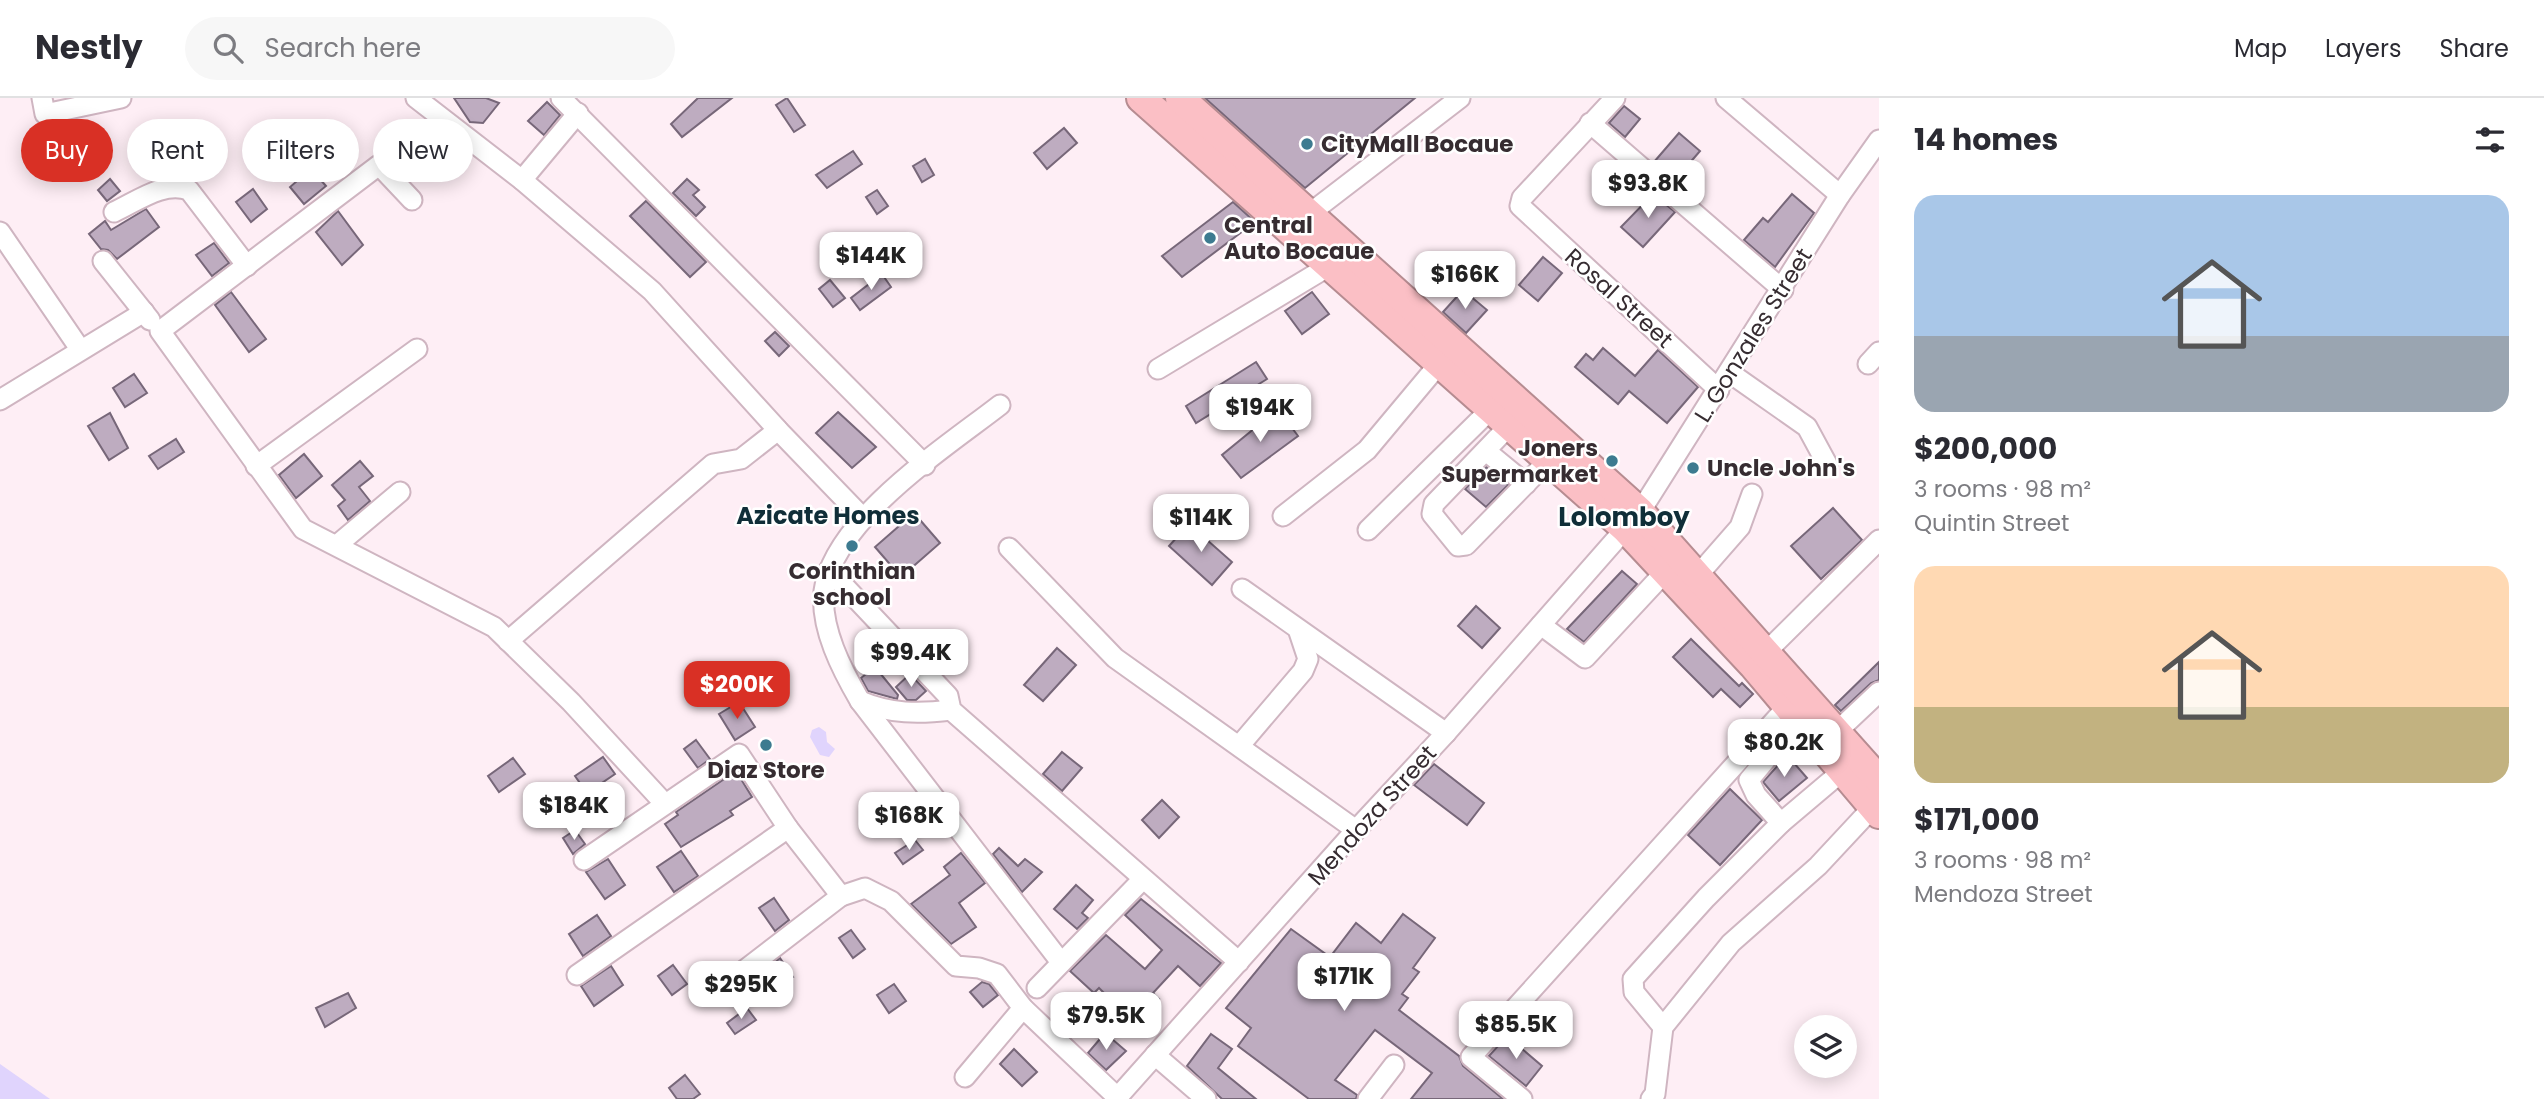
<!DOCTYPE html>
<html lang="en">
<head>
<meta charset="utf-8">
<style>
  body { margin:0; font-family:Poppins,sans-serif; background:#f7f7f7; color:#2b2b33; height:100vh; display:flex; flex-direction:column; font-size:26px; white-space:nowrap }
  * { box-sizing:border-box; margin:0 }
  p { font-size:23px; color:#7c7c81 }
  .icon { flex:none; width:38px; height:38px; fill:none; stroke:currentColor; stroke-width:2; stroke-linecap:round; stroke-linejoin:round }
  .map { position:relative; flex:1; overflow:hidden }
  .details { display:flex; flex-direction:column; background:#fff; width:665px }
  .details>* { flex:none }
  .guide { position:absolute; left:21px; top:21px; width:665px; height:63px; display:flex; gap:14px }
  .fabs { position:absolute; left:1794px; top:917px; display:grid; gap:14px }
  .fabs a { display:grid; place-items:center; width:63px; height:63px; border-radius:50%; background:#fff; box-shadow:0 4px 18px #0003; font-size:35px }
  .price { position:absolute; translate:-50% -60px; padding:0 16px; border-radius:14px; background:#fff; color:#222; font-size:23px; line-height:46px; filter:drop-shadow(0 2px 4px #0008) }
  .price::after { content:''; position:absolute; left:50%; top:42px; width:21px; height:16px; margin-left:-10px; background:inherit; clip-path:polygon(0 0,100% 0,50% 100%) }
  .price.active { background:#d93025; color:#fff }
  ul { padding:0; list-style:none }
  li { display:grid; align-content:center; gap:14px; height:371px; padding:0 35px }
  li span { display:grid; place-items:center; height:217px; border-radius:21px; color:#555 }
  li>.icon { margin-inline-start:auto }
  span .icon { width:126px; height:126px; fill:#fffc; stroke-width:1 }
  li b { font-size:30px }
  h2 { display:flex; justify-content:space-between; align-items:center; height:84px; padding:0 35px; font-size:30px }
  .tag { padding:0 24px; border-radius:32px; background:#fff; box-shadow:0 4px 18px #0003; font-size:24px; line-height:63px }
  .tag.active { background:#d93025; color:#fff }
  header { display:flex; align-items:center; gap:42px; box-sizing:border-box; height:98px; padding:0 35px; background:#fff; border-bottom:2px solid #e1e1e2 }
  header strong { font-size:33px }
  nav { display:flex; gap:38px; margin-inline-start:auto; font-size:24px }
  .search { width:490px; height:63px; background:#f7f7f7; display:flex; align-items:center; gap:18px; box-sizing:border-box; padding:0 24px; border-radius:38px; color:#7c7c81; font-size:26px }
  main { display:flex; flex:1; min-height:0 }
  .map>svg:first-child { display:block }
</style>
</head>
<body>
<header>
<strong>Nestly</strong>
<div class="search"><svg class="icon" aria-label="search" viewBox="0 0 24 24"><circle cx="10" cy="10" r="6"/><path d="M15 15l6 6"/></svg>Search here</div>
<nav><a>Map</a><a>Layers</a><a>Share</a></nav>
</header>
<main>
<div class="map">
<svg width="1879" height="1001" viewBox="0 0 1879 1001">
  <rect width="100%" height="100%" fill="#feeef5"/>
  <g fill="#e0d4fd">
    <polygon points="819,629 826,634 827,644 835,651 829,659 820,657 810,639 812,632"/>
    <polygon points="0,966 50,1001 0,1001"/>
  </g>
  <g fill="#beacc0" stroke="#776779" stroke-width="2">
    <polygon points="454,0 486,0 499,5 483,25 470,24"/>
    <polygon points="698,0 732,0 682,39 671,26"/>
    <polygon points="787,0 805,27 794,34 776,7"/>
    <polygon points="1205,0 1415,0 1305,90"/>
    <polygon points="547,4 560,17 544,37 528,23"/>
    <polygon points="1624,8 1640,21 1625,39 1609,25"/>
    <polygon points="1064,30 1077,45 1047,71 1034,55"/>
    <polygon points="1679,35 1700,53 1675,82 1654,64"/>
    <polygon points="853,53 862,66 827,90 816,77"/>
    <polygon points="925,61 934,77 922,84 913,68"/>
    <polygon points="311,71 326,88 304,106 290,89"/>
    <polygon points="110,81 120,93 107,103 98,92"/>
    <polygon points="687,81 699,92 693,97 705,109 696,118 673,95"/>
    <polygon points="253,91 267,111 251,124 236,104"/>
    <polygon points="877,92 888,108 877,116 866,99"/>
    <polygon points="1653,96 1675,114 1643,149 1621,129"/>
    <polygon points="1792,96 1814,115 1775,169 1744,142 1763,120 1768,124"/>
    <polygon points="646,103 706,164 690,179 630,118"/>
    <polygon points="1233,104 1255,124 1182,179 1162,158"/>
    <polygon points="146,111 159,129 117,161 108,152 101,151 89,136 105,123 111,132"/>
    <polygon points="338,113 363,147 342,167 316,134"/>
    <polygon points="214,145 229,165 212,178 196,157"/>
    <polygon points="870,157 883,174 872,182 859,165"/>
    <polygon points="1543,159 1562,175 1538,203 1519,187"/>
    <polygon points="882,176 891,189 860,212 851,200"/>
    <polygon points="830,182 845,200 833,209 819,191"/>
    <polygon points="1463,192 1487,212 1466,235 1443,214"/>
    <polygon points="231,194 266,241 249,254 215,207"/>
    <polygon points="1312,194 1329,216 1302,236 1285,213"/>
    <polygon points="775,234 789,248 779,258 765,243"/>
    <polygon points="1603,250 1635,278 1658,252 1698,289 1667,325 1629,293 1618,306 1575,269 1586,256 1593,262"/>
    <polygon points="1256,264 1267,281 1196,325 1186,308"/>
    <polygon points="134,276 147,295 125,309 113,290"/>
    <polygon points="1278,311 1298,338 1241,380 1222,357"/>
    <polygon points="838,314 876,349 852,370 816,335"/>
    <polygon points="110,315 128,350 109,362 88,328"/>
    <polygon points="176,341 184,354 158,371 149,358"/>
    <polygon points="304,356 322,378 296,400 279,377"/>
    <polygon points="360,363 373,378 359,389 370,403 348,422 338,408 345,402 332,387"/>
    <polygon points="1486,369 1508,387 1486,409 1465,391"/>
    <polygon points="1833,410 1862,442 1821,481 1791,448"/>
    <polygon points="914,415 940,445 901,479 875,449"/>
    <polygon points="1189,426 1232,464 1212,487 1169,448"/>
    <polygon points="1622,473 1637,486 1584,544 1567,531"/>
    <polygon points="1476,508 1500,530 1482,550 1458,528"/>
    <polygon points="1691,541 1739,588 1742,585 1753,596 1740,609 1721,591 1713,599 1673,559"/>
    <polygon points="1057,550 1076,567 1043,603 1024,587"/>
    <polygon points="1879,564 1879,582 1871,585 1841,613 1835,607"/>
    <polygon points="875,569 898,597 897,601 868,593 861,580"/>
    <polygon points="910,576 926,593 916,602 907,602 896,589"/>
    <polygon points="739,604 755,629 735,642 719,616"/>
    <polygon points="696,642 710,661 698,670 684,651"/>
    <polygon points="1062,654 1082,670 1062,693 1043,676"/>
    <polygon points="1787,657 1807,680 1779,703 1763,684"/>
    <polygon points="603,659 615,676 587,695 575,678"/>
    <polygon points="513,660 525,676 499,694 488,678"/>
    <polygon points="1434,666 1484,705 1467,727 1414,687"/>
    <polygon points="736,673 752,699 730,713 733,717 681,749 665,726 678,717 676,714"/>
    <polygon points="1730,691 1762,722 1720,767 1688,737"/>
    <polygon points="1162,702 1179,719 1159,740 1142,722"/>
    <polygon points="575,732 585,746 573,756 563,740"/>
    <polygon points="915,742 923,752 903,766 895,755"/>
    <polygon points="999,750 1018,768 1025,761 1042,774 1022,794 993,756"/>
    <polygon points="681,753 698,778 674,794 657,769"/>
    <polygon points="961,755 985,785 959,805 976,829 951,846 911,806 950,777 944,769"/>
    <polygon points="608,761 625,787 605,801 586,774"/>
    <polygon points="1076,787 1093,802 1082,815 1088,820 1077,831 1054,811"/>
    <polygon points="774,800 789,822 775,833 759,810"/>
    <polygon points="1141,801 1221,865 1200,888 1178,868 1153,895 1159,901 1134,925 1099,890 1094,895 1070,873 1106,837 1145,871 1162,852 1125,817"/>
    <polygon points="1403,816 1435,840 1413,870 1419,874 1402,896 1408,900 1399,912 1459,958 1463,968 1503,1001 1411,1001 1432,975 1375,932 1335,982 1357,997 1356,1001 1309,1001 1238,948 1251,930 1226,910 1291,831 1330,859 1356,825 1381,845"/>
    <polygon points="597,817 611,838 583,858 569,836"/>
    <polygon points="851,832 865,851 853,860 839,840"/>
    <polygon points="780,860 793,879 777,889 765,872"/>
    <polygon points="673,867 687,886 672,897 658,878"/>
    <polygon points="611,868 623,887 594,908 581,888"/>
    <polygon points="982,884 989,886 998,897 983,909 970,894"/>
    <polygon points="894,886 906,903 889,915 877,897"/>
    <polygon points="348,895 356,910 325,929 316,910"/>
    <polygon points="747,910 756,922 735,936 727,925"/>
    <polygon points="1105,935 1126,953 1106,972 1088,955"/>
    <polygon points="1211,936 1232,951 1218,970 1256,1001 1222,1001 1187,968"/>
    <polygon points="1507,938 1542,968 1526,988 1489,958"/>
    <polygon points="1014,951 1037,974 1022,988 1000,966"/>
    <polygon points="685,977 700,996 693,1001 677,1001 669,990"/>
  </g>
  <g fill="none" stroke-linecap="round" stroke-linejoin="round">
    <g stroke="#cfb5c1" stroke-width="23">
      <g id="minor">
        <polyline points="42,0 45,16 121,0"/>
        <polyline points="416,0 522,82 652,193 778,332 862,419"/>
        <polyline points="561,0 925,367"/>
        <polyline points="1615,0 1522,100 1520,108 1719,292"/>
        <polyline points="1726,0 1840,97"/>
        <polyline points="1590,25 1783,192"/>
        <polyline points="522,82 578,15"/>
        <polyline points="412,102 379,67 160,233 303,431 494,529 571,604 665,706"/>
        <path d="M114 114C138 103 163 83 189 92L247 168"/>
        <polyline points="1309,116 1460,0"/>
        <polyline points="0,134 80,251"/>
        <polyline points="103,163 150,222"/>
        <polyline points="1868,266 1879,254"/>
        <polyline points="1158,271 1329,168"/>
        <polyline points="1730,275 1807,329 1827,366"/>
        <polyline points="0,302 144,214"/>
        <path d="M1000 307C946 349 833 422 824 493 820 530 842 572 860 603L1060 863"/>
        <polyline points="1508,329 1434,406 1432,416 1458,448 1466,447 1549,362"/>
        <polyline points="1486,353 1526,386"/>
        <polyline points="256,368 417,251"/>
        <polyline points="1283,418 1367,352 1439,266"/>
        <polyline points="1368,432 1490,312"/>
        <polyline points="337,447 400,394"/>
        <polyline points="1009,450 1115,560 1356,732"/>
        <polyline points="829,472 948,598 951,612 1239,864"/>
        <polyline points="1698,477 1740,429 1752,396"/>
        <polyline points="1242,491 1446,635"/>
        <polyline points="1541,527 1585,560 1665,474"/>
        <polyline points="508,543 713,366 741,361 778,332"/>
        <polyline points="1758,562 1879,442"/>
        <path d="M860 603C890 616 919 616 951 612"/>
        <polyline points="1805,614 1749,682 1756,697 1781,725 1852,665"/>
        <polyline points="1829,641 1879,594"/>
        <polyline points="1240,647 1303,573 1308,561 1299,534"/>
        <polyline points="584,762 739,656 788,730 841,798 865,790 891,803 956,868 979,870 997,876 1023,910 1117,999"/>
        <polyline points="577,877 788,730"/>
        <polyline points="1037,890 1142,782"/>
        <polyline points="716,894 841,798"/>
        <polyline points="1663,929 1634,894 1633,881 1706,800 1781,725"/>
        <polyline points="1155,957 1206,1001"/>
        <polyline points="965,979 1023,910"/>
        <polyline points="1116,1001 1356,732 1446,635 1640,414 1840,97 1879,42"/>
        <polyline points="1368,1001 1394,967"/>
        <polyline points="1522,1001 1471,959 1787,609"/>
        <polyline points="1651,1001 1655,996 1663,929 1731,845 1818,768 1873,709"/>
      </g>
    </g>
    <g stroke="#b68c91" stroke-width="32">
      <g id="highway">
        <polyline points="1141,0 1625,430 1753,567 1879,716"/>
        <polyline points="1180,0 1640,414 1879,682"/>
      </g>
    </g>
    <use href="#minor" stroke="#fff" stroke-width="19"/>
    <use href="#highway" stroke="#fbbfc5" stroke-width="28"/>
  </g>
  <g fill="#3d7b90" stroke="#fff" stroke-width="2.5">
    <circle cx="1307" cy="46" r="7"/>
    <circle cx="1210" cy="140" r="7"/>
    <circle cx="1612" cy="363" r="7"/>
    <circle cx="1693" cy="370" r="7"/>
    <circle cx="852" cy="448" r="7"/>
    <circle cx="766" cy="647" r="7"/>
  </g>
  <g text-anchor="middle" stroke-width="5" stroke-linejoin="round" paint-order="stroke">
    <g font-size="23" font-weight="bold" fill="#362c31" stroke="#fff" text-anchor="start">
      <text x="1321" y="54">CityMall Bocaue</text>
      <text x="1224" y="135">Central<tspan x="1224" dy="26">Auto Bocaue</tspan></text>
      <text x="1598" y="358" text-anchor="end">Joners<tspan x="1598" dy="26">Supermarket</tspan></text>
      <text x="1707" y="378">Uncle John's</text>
      <text x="852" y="481" text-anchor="middle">Corinthian<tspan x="852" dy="26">school</tspan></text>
      <text x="766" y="680" text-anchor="middle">Diaz Store</text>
    </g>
    <g font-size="23" fill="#362c31" stroke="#fff">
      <text transform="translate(1619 200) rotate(42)" y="8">Rosal Street</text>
      <text transform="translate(1753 237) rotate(-58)" y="8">L. Gonzales Street</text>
      <text transform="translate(1372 717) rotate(-48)" y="8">Mendoza Street</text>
    </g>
    <g font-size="24" font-weight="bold" fill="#102e38" stroke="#fff">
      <text x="828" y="426">Azicate Homes</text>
    </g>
    <g font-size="26" font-weight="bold" fill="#102e38" stroke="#fff">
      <text x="1624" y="428">Lolomboy</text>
    </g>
  </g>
</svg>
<div class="fabs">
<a><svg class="icon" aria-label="layers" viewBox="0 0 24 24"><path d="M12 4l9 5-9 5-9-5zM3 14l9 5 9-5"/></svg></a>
</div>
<b class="price" style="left:1648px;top:122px">$93.8K</b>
<b class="price" style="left:871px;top:194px">$144K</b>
<b class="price" style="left:1465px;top:213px">$166K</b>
<b class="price" style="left:1260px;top:346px">$194K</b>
<b class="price" style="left:1201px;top:456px">$114K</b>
<b class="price" style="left:911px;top:591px">$99.4K</b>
<b class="price active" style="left:737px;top:623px">$200K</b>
<b class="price" style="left:1784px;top:681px">$80.2K</b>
<b class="price" style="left:574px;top:744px">$184K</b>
<b class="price" style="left:909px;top:754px">$168K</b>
<b class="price" style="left:1344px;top:915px">$171K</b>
<b class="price" style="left:741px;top:923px">$295K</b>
<b class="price" style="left:1106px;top:954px">$79.5K</b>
<b class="price" style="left:1516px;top:963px">$85.5K</b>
<div class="guide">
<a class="tag active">Buy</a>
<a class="tag">Rent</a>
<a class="tag">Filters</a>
<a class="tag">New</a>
</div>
</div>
<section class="details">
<h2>14 homes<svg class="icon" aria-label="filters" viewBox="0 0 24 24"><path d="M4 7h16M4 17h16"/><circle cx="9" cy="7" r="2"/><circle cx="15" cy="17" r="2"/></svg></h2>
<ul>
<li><span style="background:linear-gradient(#a9c7e8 65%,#9aa5b1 0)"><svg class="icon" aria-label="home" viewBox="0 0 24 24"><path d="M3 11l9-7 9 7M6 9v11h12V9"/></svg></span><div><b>$200,000</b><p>3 rooms · 98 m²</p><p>Quintin Street</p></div></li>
<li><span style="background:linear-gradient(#ffd9b3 65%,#c2b280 0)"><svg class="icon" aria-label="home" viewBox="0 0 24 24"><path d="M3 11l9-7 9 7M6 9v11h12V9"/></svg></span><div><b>$171,000</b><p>3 rooms · 98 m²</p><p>Mendoza Street</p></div></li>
</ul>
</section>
</main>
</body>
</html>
